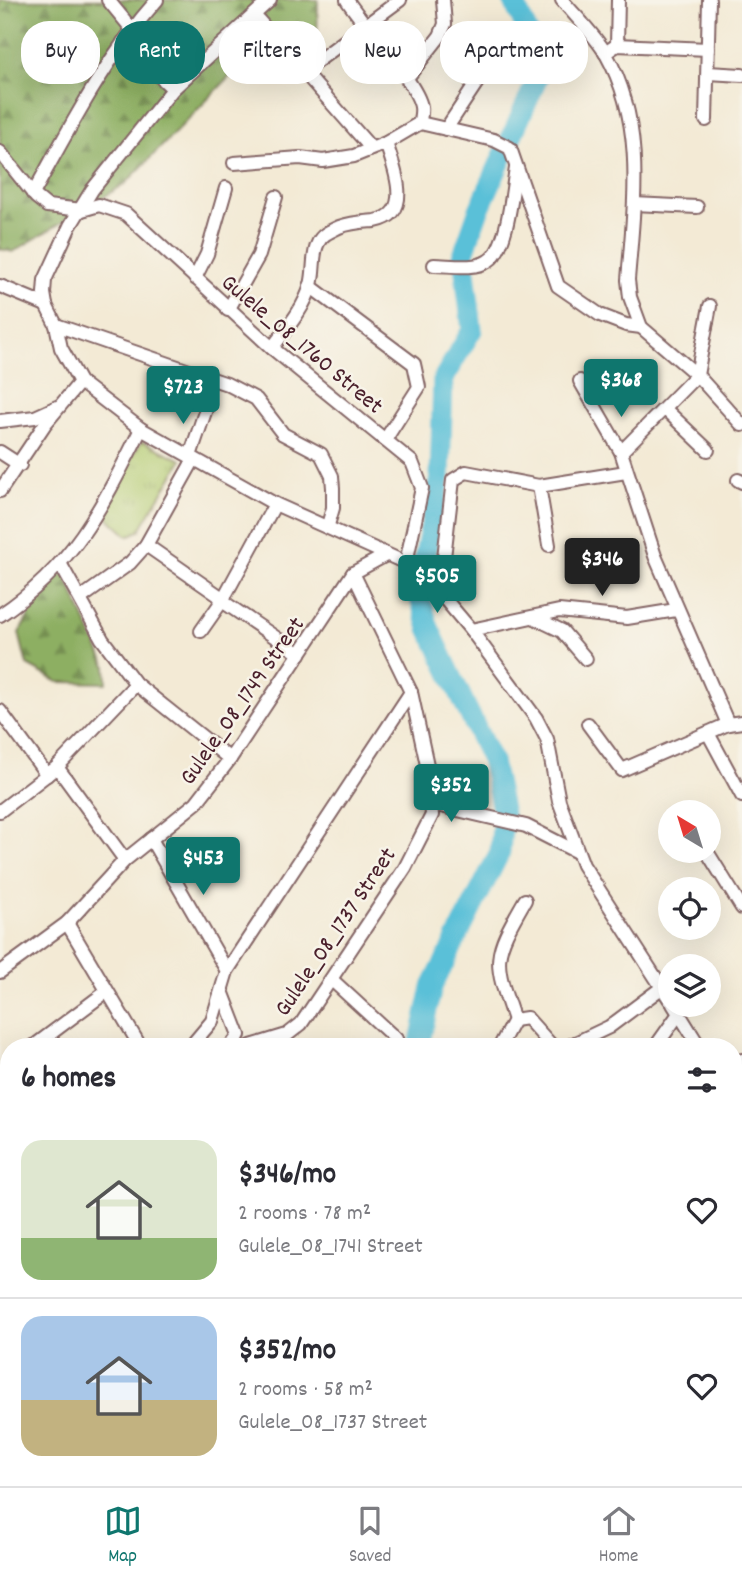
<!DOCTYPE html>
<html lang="en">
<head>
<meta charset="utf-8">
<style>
  body { margin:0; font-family:Dekko,sans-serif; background:#f7f7f7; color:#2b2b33; height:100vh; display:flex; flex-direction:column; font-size:26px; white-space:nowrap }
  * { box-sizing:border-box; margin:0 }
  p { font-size:23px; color:#7c7c81 }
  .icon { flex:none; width:38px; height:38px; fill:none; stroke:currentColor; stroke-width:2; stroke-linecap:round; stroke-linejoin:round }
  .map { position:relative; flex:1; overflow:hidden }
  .details { position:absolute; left:0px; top:1038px; width:742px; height:450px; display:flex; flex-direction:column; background:#fff; border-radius:28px 28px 0 0; box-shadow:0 7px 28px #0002 }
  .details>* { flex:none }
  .banner { position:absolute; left:21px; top:21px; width:700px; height:63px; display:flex; gap:14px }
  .needle { width:46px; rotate:322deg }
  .controls { position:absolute; left:658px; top:800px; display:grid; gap:14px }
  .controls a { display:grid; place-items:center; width:63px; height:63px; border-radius:50%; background:#fff; box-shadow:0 7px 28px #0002; font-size:35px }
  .price { position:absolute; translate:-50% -60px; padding:0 16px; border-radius:7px; background:#0f766e; color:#fff; font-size:23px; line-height:46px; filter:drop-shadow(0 2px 4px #0008) }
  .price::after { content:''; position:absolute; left:50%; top:42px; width:21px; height:16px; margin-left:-10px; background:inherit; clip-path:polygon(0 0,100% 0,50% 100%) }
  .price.on { background:#222; color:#fff }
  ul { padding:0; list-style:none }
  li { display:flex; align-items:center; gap:21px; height:175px; padding:0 21px }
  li+li { border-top:2px solid #e1e1e2 }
  li span { display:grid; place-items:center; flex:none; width:196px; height:140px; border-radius:21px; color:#555 }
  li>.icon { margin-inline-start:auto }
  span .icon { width:84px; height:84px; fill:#fffc; stroke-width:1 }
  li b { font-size:30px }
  h2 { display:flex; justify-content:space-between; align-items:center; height:84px; padding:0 21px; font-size:30px }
  .tag { padding:0 24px; border-radius:28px; background:#fff; box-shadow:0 7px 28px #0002; font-size:24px; line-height:63px }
  .tag.on { background:#0f766e; color:#fff }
  .menu { display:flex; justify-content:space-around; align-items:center; height:98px; border-top:2px solid #e1e1e2; background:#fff; font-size:19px; color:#7c7c81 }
  .menu a { display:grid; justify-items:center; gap:4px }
  .menu .on { color:#0f766e }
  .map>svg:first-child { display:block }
</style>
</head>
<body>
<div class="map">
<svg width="742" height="1486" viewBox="0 0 742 1486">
  <defs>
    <pattern id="grass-tufts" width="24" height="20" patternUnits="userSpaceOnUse" patternTransform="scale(1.75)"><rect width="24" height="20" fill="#b2cb70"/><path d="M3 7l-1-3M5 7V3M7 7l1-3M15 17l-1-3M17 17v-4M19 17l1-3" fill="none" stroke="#9bae61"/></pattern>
    <pattern id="forest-firs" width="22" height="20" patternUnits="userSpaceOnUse" patternTransform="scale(1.75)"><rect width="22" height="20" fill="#8daf62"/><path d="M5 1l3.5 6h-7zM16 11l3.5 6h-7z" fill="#758e51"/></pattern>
  </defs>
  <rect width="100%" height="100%" fill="#f7f3e8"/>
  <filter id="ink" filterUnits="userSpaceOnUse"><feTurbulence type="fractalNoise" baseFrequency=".0143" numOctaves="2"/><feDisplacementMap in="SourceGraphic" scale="14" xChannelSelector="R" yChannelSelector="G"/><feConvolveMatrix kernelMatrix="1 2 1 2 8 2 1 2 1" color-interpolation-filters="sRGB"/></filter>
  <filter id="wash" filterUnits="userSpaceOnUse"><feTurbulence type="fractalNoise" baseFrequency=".00686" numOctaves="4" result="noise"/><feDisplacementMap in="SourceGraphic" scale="28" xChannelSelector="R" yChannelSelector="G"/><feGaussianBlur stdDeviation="1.57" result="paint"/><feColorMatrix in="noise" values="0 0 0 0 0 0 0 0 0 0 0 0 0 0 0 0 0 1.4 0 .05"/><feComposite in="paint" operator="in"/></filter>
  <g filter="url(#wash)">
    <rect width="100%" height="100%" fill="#f3ead5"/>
    <polygon fill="#f1d0e3" points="733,1422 742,1422 742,1486 621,1486 621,1479 733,1479"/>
    <polygon fill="url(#grass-tufts)" stroke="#7e754e" stroke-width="2" points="142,441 182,460 139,531 128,536 100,510"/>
    <g fill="url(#forest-firs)" stroke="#6c6746" stroke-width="2">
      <polygon points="0,0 318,0 317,44 243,63 125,184 13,252 0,249"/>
      <polygon points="60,575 65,575 106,666 107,683 58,682 27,665 19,633 41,594"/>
    </g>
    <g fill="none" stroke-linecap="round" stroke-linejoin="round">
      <g stroke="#5ac0d8" stroke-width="21">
        <polyline points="419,1046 432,987 500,852 503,814 492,762 429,628 418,592 440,477 443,379 472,330 463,255 478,212 543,66 513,0"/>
        <polyline points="416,1486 418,1479"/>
      </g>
    </g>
  </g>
  <g filter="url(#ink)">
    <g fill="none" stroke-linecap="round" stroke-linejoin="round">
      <g stroke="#856666" stroke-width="16">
        <g id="minor">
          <polyline points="108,0 131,28"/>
          <polyline points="270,0 173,89 92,190 70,226 45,280 44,293 46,305 56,325 61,348 80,382 141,429 275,504 406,563 428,579 471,630 536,718 547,739 559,801 583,865 670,1000"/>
          <path d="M347 0C362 24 418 84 421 107 422 112 420 118 420 123"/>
          <path d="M562 0C576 17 595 35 606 54 646 125 634 203 628 280L630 297 641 327"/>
          <polyline points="254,15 371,148"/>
          <polyline points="123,42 173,89"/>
          <polyline points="617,45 618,0"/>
          <polyline points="605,53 617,45 708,49"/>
          <polyline points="304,71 400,0"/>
          <polyline points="708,73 742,75"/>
          <polyline points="407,78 440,36 445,24 443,0"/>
          <polyline points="706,120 709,0"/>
          <polyline points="420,123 494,140 510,148 558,286 600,315 626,325 641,327 697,375 742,425"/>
          <polyline points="446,129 501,46"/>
          <polyline points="0,152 36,197 47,206 82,210 99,205 126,214 272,348 412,462 422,488 406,563"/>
          <polyline points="234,163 300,158 323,161 354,156 386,143 420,123"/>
          <path d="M33 194C70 127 106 57 157 0"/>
          <polyline points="634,204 697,207"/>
          <path d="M434 265C450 265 474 270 488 261 508 249 512 191 516 168"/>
          <polyline points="195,278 207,254 226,188"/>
          <polyline points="0,286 46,305"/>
          <polyline points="310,286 414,364 419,387 385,440"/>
          <polyline points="228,310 259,255 276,197"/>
          <polyline points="56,325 227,384 256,399 283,434 321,454 332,476 333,488 333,508 328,525"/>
          <path d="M272 348C287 328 304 309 311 285 315 271 312 254 318 243 322 234 331 231 339 227 352 222 362 222 375 221 415 215 393 165 386 143"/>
          <polyline points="697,375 710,306"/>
          <polyline points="580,381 621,452 655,556 728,724"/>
          <polyline points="665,409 708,450"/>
          <polyline points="0,421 35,417 57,407"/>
          <polyline points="0,452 20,465"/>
          <polyline points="621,452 697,375"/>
          <polyline points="190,456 207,406"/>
          <polyline points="738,480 742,482"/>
          <polyline points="539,486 549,545"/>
          <polyline points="0,491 45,424 80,382"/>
          <polyline points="275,504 222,601 300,654"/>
          <polyline points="146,545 218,595 222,601 201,631"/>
          <polyline points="61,565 102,639 136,684 230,759"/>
          <polyline points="440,592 453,480 466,472 539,486 626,472"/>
          <polyline points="81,598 130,563 146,545 194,459"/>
          <path d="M0 615C74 566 103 505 141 429"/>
          <polyline points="535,618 562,631 586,659"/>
          <polyline points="471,630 559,611 627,618 676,610"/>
          <polyline points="0,711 47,775"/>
          <polyline points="588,724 622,770 728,724 742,722"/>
          <polyline points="708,733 742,796"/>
          <polyline points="57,767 125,860"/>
          <polyline points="432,804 526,826 577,852"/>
          <polyline points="0,811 57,767 136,684"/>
          <polyline points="151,839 227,971"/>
          <polyline points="706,850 742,908"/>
          <polyline points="67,923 140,1046"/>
          <polyline points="0,972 67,923 125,860 196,803 230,759 353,573 386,555"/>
          <polyline points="332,980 396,1039 398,1046"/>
          <polyline points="222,991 239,1035 231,1046"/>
          <polyline points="673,1004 699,1046"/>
          <path d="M514 1020C493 959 492 957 525 900"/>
          <polyline points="514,1020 527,1018 552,1046"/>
          <polyline points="34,1046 106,992"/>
          <polyline points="191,1046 212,1021 227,971 411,692"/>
          <polyline points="251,1046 287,1035 301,1024 405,868 432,815 427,765 411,692 353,573"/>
          <polyline points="500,1046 514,1020"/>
          <polyline points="569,1046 609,1027 664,986"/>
          <polyline points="656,1046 678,1015"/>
          <polyline points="733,1065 742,1060"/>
          <polyline points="733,1090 742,1096"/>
          <polyline points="0,1138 9,1141"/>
          <polyline points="9,1173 9,1183"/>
          <polyline points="733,1226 742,1232"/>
          <polyline points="3,1237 9,1234"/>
          <polyline points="733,1273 742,1267"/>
          <polyline points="733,1336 742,1335"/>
          <polyline points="0,1374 9,1369"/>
          <polyline points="196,1479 201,1486"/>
          <polyline points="373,1486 373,1479"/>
        </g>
      </g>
      <use href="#minor" stroke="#fff" stroke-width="12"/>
    </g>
  </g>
  <g text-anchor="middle" stroke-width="5" stroke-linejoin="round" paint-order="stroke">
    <g font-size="24" fill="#4a1f2b" stroke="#f7f3e8">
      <text transform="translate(303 343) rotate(40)" y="8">Gulele_08_1760 Street</text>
      <text transform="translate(241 700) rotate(-55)" y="8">Gulele_08_1749 Street</text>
      <text transform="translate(334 931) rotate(-56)" y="8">Gulele_08_1737 Street</text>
    </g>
  </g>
</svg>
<div class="controls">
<a><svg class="needle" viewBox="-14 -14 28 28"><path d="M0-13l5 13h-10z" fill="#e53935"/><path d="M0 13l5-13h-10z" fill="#7c7c81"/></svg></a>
<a><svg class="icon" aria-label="locate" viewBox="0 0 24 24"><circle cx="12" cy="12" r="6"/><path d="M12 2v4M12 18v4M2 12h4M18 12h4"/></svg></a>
<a><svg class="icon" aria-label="layers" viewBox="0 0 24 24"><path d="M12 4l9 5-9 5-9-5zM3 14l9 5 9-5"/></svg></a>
</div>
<b class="price" style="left:621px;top:419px">$368</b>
<b class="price" style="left:183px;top:426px">$723</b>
<b class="price on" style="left:602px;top:598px">$346</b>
<b class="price" style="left:437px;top:615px">$505</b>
<b class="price" style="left:451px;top:824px">$352</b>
<b class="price" style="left:203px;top:897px">$453</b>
<div class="banner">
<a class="tag">Buy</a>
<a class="tag on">Rent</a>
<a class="tag">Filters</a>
<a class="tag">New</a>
<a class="tag">Apartment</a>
</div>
<section class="details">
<h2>6 homes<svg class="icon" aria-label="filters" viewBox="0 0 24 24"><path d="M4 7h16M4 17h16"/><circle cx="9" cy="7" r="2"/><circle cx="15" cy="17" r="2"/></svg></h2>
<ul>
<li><span style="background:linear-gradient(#dfe7d0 70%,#8fb573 0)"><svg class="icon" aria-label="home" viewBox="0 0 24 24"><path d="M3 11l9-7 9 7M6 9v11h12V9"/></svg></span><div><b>$346/mo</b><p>2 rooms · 78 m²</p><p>Gulele_08_1741 Street</p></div><svg class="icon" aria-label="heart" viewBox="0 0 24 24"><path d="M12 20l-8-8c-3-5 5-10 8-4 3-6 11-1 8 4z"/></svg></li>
<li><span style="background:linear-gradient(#a9c7e8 60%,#c2b280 0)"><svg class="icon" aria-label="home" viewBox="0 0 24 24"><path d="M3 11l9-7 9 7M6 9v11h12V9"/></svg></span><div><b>$352/mo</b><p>2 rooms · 58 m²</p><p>Gulele_08_1737 Street</p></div><svg class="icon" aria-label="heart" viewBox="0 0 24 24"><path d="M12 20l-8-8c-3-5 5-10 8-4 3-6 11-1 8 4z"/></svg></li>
</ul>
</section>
</div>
<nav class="menu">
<a class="on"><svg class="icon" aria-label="map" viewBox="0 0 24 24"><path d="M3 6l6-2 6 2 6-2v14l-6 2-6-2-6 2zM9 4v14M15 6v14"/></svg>Map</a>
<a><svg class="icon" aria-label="saved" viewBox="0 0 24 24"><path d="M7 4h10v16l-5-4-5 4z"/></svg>Saved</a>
<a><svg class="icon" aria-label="home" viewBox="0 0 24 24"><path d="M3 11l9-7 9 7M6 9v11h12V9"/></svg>Home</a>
</nav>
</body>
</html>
